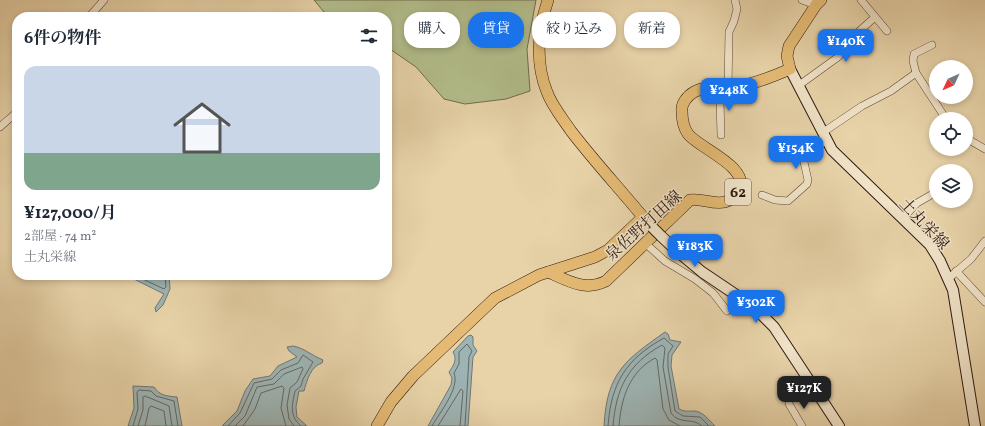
<!DOCTYPE html>
<html lang="ja">
<head>
<meta charset="utf-8">
<style>
  body { margin:0; font-family:Vollkorn,"Noto Serif JP",serif; background:#f2f2f3; color:#1f2937; height:100vh; display:flex; flex-direction:column; font-size:15px; white-space:nowrap }
  * { box-sizing:border-box; margin:0 }
  p { font-size:13px; color:#747a83 }
  .icon { flex:none; width:22px; height:22px; fill:none; stroke:currentColor; stroke-width:2; stroke-linecap:round; stroke-linejoin:round }
  .map { position:relative; flex:1; overflow:hidden }
  .side { position:absolute; left:12px; top:12px; width:380px; height:268px; display:flex; flex-direction:column; background:#fff; border-radius:16px; box-shadow:0 2px 6px #0003 }
  .side>* { flex:none }
  .top-card { position:absolute; left:404px; top:12px; width:380px; height:36px; display:flex; gap:8px }
  .needle { width:26px; rotate:226deg }
  .buttons { position:absolute; left:929px; top:60px; display:grid; gap:8px }
  .buttons a { display:grid; place-items:center; width:44px; height:44px; border-radius:50%; background:#fff; box-shadow:0 2px 6px #0003; font-size:20px }
  .price { position:absolute; translate:-50% -34px; padding:0 9px; border-radius:8px; background:#1a73e8; color:#fff; font-size:13px; line-height:26px; filter:drop-shadow(0 1px 2px #0008) }
  .price::after { content:''; position:absolute; left:50%; top:24px; width:12px; height:9px; margin-left:-6px; background:inherit; clip-path:polygon(0 0,100% 0,50% 100%) }
  .price.active { background:#222; color:#fff }
  ul { padding:0; list-style:none }
  li { display:grid; align-content:center; gap:8px; height:212px; padding:0 12px }
  li+li { border-top:1px solid #e0e1e3 }
  li span { display:grid; place-items:center; height:124px; border-radius:12px; color:#555 }
  li>.icon { margin-inline-start:auto }
  span .icon { width:72px; height:72px; fill:#fffc; stroke-width:1 }
  li b { font-size:17px }
  h2 { display:flex; justify-content:space-between; align-items:center; height:48px; padding:0 12px; font-size:17px }
  .tag { padding:0 14px; border-radius:16px; background:#fff; box-shadow:0 2px 6px #0003; font-size:14px; line-height:36px }
  .tag.active { background:#1a73e8; color:#fff }
  .map>svg:first-child { display:block }
</style>
</head>
<body>
<div class="map">
<svg width="985" height="426" viewBox="0 0 985 426">
  <rect width="100%" height="100%" fill="#e8d3a9"/>
  <filter id="stains"><feTurbulence type="fractalNoise" baseFrequency=".005" numOctaves="4"/><feColorMatrix values="0 0 0 0 .2 0 0 0 0 .09 0 0 0 0 .02 0 0 0 .5 -.17"/></filter>
  <radialGradient id="worn" r=".72"><stop offset=".6" stop-color="#630" stop-opacity="0"/><stop offset="1" stop-color="#630" stop-opacity=".3"/></radialGradient>
  <polygon fill="#b2bd8b" stroke="#706c4f" points="314,0 536,0 527,49 530,91 506,99 465,104 444,99 416,67 387,47 387,17 333,17 324,12"/>
  <g fill="#9db4b4" stroke="#717674">
    <polygon points="129,275 169,275 170,289 163,305 156,312 155,308 164,294 132,278"/>
    <path d="M665 332 668 334 670 340 681 342 672 355 671 366 679 409C685 412 688 411 695 411 703 412 709 420 715 426H604C607 373 624 361 665 332Z"/>
    <path d="M471 335 473 337V345L477 351 473 357 468 426H428L451 385 452 378 449 372C453 366 458 360 453 352L468 336Z"/>
    <path d="M293 346C304 348 311 355 323 360L322 363C311 366 307 380 304 391H299L296 407 297 417 307 426H222L237 411 245 391 253 379 270 376 278 366 297 357 289 351 287 347Z"/>
    <path d="M133 386 154 387C160 396 167 396 177 397L182 426H128L134 408Z"/>
  </g>
  <g fill="none" stroke-linecap="round" stroke-linejoin="round">
    <g stroke="#666764" stroke-width="1">
      <polyline points="134,275 164,289 166,287 165,275"/>
      <polyline points="133,426 138,409 137,392 139,390 151,391 156,396 174,401 178,426"/>
      <polyline points="138,426 143,410 143,397 145,396 169,406 172,426"/>
      <polyline points="145,426 149,408 151,406 164,411 166,426"/>
      <path d="M228 426 240 413 254 383 272 379 281 370 298 363 303 355 313 362 303 379 301 386 295 391C292 405 289 416 301 426"/>
      <polyline points="235,426 245,416 257,387 274,384 284,374 302,367 303,369 297,382 290,388 287,405 289,419 294,426"/>
      <polyline points="243,426 255,409 261,393 282,386 284,388 281,408 286,426"/>
      <path d="M432 426C440 412 460 388 454 373L459 364V352L467 344 472 351 469 357 465 426"/>
      <polyline points="438,426 461,389 463,391 460,426"/>
      <path d="M608 426C611 383 626 359 664 338L673 346 668 354V367L675 411 683 416 700 417 709 426"/>
      <path d="M613 426C616 388 628 364 662 345L665 348 663 367 671 413C679 425 693 417 702 426"/>
      <path d="M619 426C621 399 629 372 655 358L657 360 663 409 669 420 680 426"/>
    </g>
    <g stroke="#5d4838" stroke-width="8">
      <g id="street">
        <polyline points="802,0 816,5"/>
        <polyline points="861,0 887,31"/>
        <polyline points="89,17 104,0"/>
        <polyline points="916,73 913,61 914,54 932,45"/>
        <polyline points="798,86 838,57 855,35 875,17"/>
        <polyline points="728,87 729,32 734,21 737,9 735,0"/>
        <polyline points="0,127 17,112"/>
        <polyline points="822,133 862,106 891,91 916,73 946,119"/>
        <polyline points="721,135 720,101 724,87"/>
        <polyline points="966,138 985,149"/>
        <polyline points="762,195 775,200 788,201 807,184 808,180 804,162 806,156 826,140"/>
        <polyline points="902,219 917,203 931,195"/>
        <polyline points="645,243 665,261 695,279 713,293 727,311"/>
        <polyline points="956,271 985,302"/>
        <polyline points="949,278 971,259 985,241"/>
        <polyline points="789,404 802,426"/>
      </g>
    </g>
    <g stroke="#2f1a13" stroke-width="12">
      <g id="secondary">
        <polyline points="790,69 832,150 930,245 940,261 953,290 975,426"/>
        <polyline points="661,236 678,252 702,272 754,307 774,327 839,426"/>
      </g>
    </g>
    <g stroke="#2f1a13" stroke-width="12">
      <g id="primary">
        <path d="M548 272C567 280 585 292 606 281L690 200C702 198 713 205 725 202 732 200 736 196 739 191 751 167 700 149 688 134 683 127 682 120 682 111 681 104 687 96 694 92 706 85 721 88 735 87 755 84 772 77 790 69L787 56 789 46 816 5 821 0"/>
        <path d="M377 426 391 402 413 376 495 298 539 275 595 257 608 250 643 217C619 188 594 161 571 131 563 119 552 106 547 92 535 63 538 29 548 0"/>
      </g>
    </g>
    <use href="#street" stroke="#f0e2c7" stroke-width="7"/>
    <use href="#secondary" stroke="#f0e2c7" stroke-width="10"/>
    <use href="#primary" stroke="#e4ba74" stroke-width="11"/>
    <g stroke="#2f1a13" stroke-width="12" stroke-linecap="butt">
      <polyline id="secondary-bridge" points="652,227 661,236"/>
    </g>
    <use href="#secondary-bridge" stroke="#f0e2c7" stroke-width="10"/>
  </g>
  <g text-anchor="middle" stroke-width="3" stroke-linejoin="round" paint-order="stroke">
    <rect fill="#f0e2c7" stroke="#695649" stroke-width="1" x="725" y="179" width="26" height="26" rx="3"/>
    <g font-size="15" font-weight="bold" fill="#2f1a13">
      <text x="738" y="197">62</text>
    </g>
    <g font-size="16" fill="#2f1a13" stroke="#f0e2c7">
      <text transform="translate(925 223) rotate(47)" y="6">土丸栄線</text>
      <text transform="translate(643 225) rotate(-42)" y="6">泉佐野打田線</text>
    </g>
  </g>
  <rect width="100%" height="100%" filter="url(#stains)"/>
  <rect width="100%" height="100%" fill="url(#worn)"/>
</svg>
<div class="buttons">
<a><svg class="needle" viewBox="-14 -14 28 28"><path d="M0-13l5 13h-10z" fill="#e53935"/><path d="M0 13l5-13h-10z" fill="#747a83"/></svg></a>
<a><svg class="icon" aria-label="locate" viewBox="0 0 24 24"><circle cx="12" cy="12" r="6"/><path d="M12 2v4M12 18v4M2 12h4M18 12h4"/></svg></a>
<a><svg class="icon" aria-label="layers" viewBox="0 0 24 24"><path d="M12 4l9 5-9 5-9-5zM3 14l9 5 9-5"/></svg></a>
</div>
<b class="price" style="left:846px;top:63px">¥140K</b>
<b class="price" style="left:729px;top:112px">¥248K</b>
<b class="price" style="left:796px;top:170px">¥154K</b>
<b class="price" style="left:695px;top:268px">¥183K</b>
<b class="price" style="left:756px;top:324px">¥302K</b>
<b class="price active" style="left:804px;top:410px">¥127K</b>
<div class="top-card">
<a class="tag">購入</a>
<a class="tag active">賃貸</a>
<a class="tag">絞り込み</a>
<a class="tag">新着</a>
</div>
<section class="side">
<h2>6件の物件<svg class="icon" aria-label="filters" viewBox="0 0 24 24"><path d="M4 7h16M4 17h16"/><circle cx="9" cy="7" r="2"/><circle cx="15" cy="17" r="2"/></svg></h2>
<ul>
<li><span style="background:linear-gradient(#c9d6e8 70%,#7fa58c 0)"><svg class="icon" aria-label="home" viewBox="0 0 24 24"><path d="M3 11l9-7 9 7M6 9v11h12V9"/></svg></span><div><b>¥127,000/月</b><p>2部屋 · 74 m²</p><p>土丸栄線</p></div></li>
</ul>
</section>
</div>
</body>
</html>
